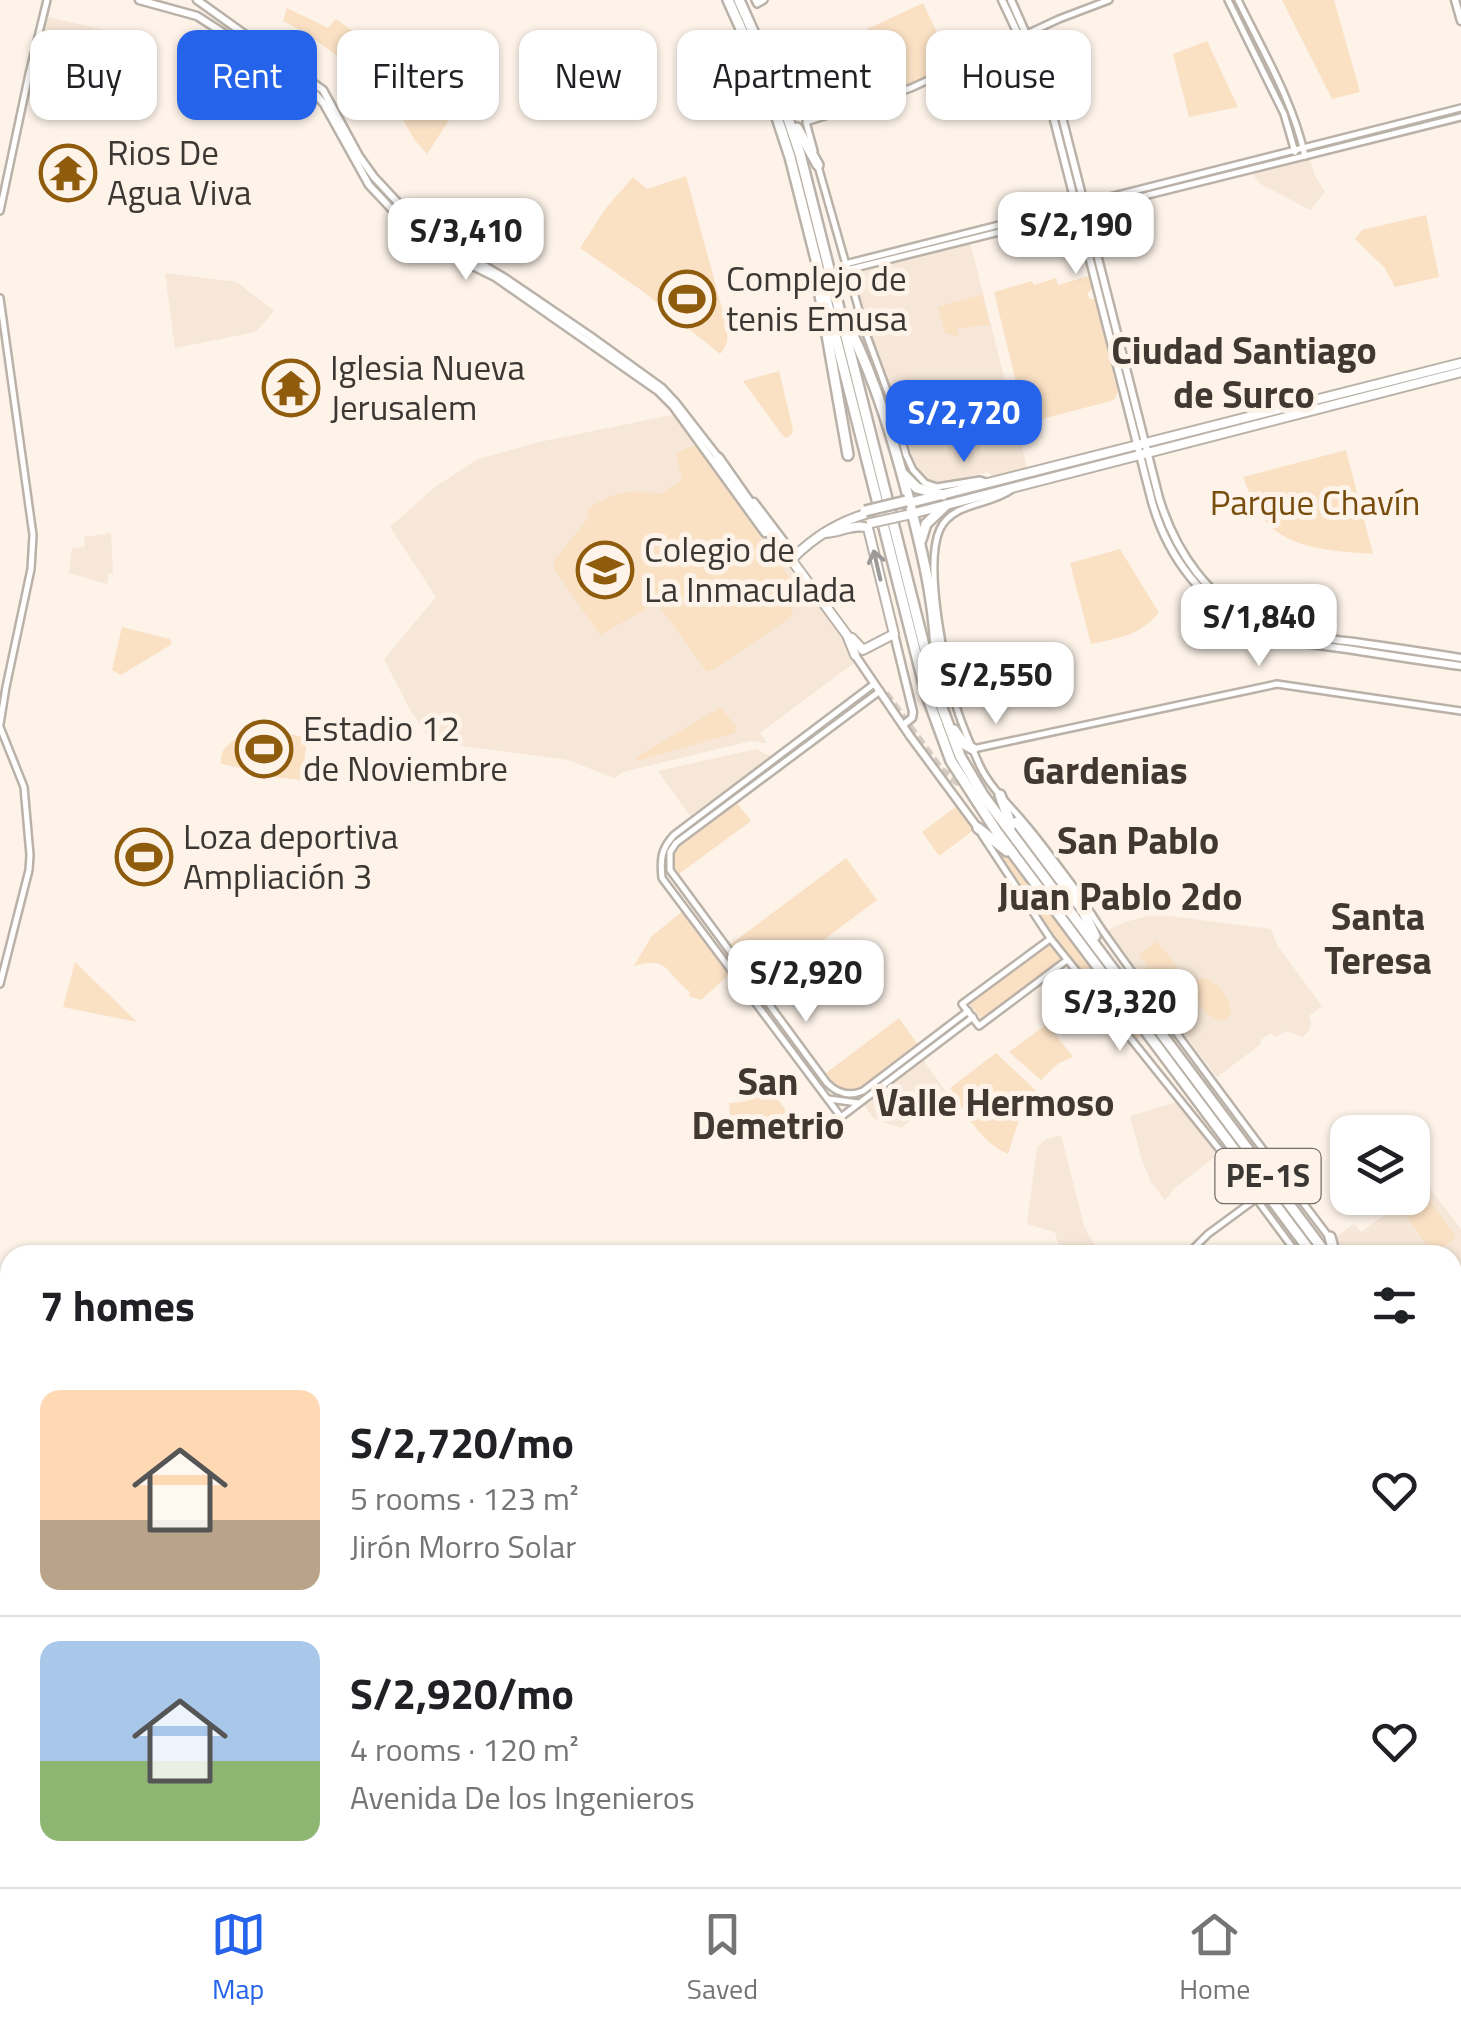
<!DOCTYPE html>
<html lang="en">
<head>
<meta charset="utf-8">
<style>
  body { margin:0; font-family:"Titillium Web",sans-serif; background:#f6f6f6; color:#202124; height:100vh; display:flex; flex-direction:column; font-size:38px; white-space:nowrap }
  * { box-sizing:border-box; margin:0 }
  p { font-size:32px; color:#757577 }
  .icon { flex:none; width:55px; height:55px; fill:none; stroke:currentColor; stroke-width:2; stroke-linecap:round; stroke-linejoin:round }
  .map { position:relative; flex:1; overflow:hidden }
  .side { position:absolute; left:0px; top:1245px; width:1462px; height:642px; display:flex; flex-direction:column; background:#fff; border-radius:30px 30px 0 0; box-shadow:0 2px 8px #0004 }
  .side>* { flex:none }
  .hud { position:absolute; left:30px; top:30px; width:1402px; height:90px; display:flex; gap:20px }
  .buttons { position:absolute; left:1330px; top:1115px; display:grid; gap:20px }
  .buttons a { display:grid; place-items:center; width:100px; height:100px; border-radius:20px; background:#fff; box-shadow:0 2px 8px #0004; font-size:50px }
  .price { position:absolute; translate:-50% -85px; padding:0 22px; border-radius:20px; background:#fff; color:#222; font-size:32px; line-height:65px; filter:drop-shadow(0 2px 5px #0008) }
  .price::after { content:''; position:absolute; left:50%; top:60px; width:30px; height:22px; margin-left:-15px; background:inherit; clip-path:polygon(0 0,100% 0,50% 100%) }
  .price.selected { background:#2563eb; color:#fff }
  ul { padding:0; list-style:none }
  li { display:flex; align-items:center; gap:30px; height:250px; padding:0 40px }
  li+li { border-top:2px solid #e0e0e0 }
  li span { display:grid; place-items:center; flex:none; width:280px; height:200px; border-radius:20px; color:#555 }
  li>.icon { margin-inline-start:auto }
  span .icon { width:120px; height:120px; fill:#fffc; stroke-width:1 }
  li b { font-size:42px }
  h2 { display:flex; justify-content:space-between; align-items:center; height:120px; padding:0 40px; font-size:42px }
  .chip { padding:0 35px; border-radius:20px; background:#fff; box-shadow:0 2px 8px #0004; font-size:35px; line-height:90px }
  .chip.selected { background:#2563eb; color:#fff }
  .tabs { display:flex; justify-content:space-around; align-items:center; height:140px; border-top:2px solid #e0e0e0; background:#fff; font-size:28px; color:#757577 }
  .tabs a { display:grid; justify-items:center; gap:5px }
  .tabs .selected { color:#2563eb }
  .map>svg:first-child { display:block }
</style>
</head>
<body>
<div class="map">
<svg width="1461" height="1887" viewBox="0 0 1461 1887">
  <rect width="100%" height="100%" fill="#fdf3e9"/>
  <g fill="#f6e7d8">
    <polygon points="48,17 113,32 106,60 41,45"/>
    <polygon points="1310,159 1315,176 1325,192 1310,210 1259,183 1252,173"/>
    <polygon points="970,242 1028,471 992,477 988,472 940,483 930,482 923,477 917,467 863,315 852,273"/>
    <polygon points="165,273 237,282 274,311 256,332 175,348"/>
    <polygon points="677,414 771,543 847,643 846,651 854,663 760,733 767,743 751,741 623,772 614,778 568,760 432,742 409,708 384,659 436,597 390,527 435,487 478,459 544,441"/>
    <polygon points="111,533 113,574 109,573 107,584 69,573 72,548 85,547 84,537"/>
    <polygon points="756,749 772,757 690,816 658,771"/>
    <polygon points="1148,916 1169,916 1271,929 1277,945 1322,1006 1309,1016 1311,1024 1309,1031 1303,1037 1287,1031 1275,1037 1271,1033 1261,1040 1260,1045 1217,1077 1106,931 1125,922"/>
    <polygon points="923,1060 948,1094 901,1128 873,1118 863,1103"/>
    <polygon points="1177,1102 1217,1155 1175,1188 1165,1200 1151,1182 1142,1160 1130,1116"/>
    <polygon points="1061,1135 1084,1226 1098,1252 1096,1255 1061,1255 1055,1232 1027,1224 1037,1148 1045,1140"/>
    <polygon points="1426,1184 1461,1229 1461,1294 1453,1283 1452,1255 1348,1255 1335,1238 1354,1224 1361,1232 1408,1198 1412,1198 1413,1194"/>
  </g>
  <g fill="#fae1c4">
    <polygon points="1282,0 1334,0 1360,92 1332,99"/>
    <polygon points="923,3 953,66 871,99 848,38"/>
    <polygon points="287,8 328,28 336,19 375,47 346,62 304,32 283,21"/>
    <polygon points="1207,41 1238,107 1189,117 1173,54"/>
    <polygon points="462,100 427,154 414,139 395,106 407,101"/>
    <path d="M686 176 725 319C728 333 730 343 720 354L641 290 580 248 606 208 633 177 647 189Z"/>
    <polygon points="1426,215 1439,277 1395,287 1384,267 1355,239 1362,230"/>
    <polygon points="1089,276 1092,289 1087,294 1090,299 1095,299 1118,392 1114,400 1035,421 1023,411 994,292 1032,281 1034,285 1056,278 1058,285"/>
    <path d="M982 294 990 326C976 323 970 330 956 327L959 337 945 333 938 307Z"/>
    <polygon points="779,371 793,429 792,434 787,438 783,436 743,381"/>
    <path d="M695 445 788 575 796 597 791 617 718 667 707 672 657 603 600 635 554 569V560L584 524 588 517 587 510C610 492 632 488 660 494L682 480 676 453Z"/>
    <path d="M1346 450 1373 554C1340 551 1295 551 1269 525 1256 512 1250 494 1243 477Z"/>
    <path d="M1120 549 1159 613C1136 637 1122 637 1091 644L1070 563Z"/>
    <polygon points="122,627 170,639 172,644 121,675 112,670"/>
    <polygon points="721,707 736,727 735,733 638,761 636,757"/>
    <path d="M249 725 307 738 302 780 263 776 259 772 221 764C219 741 241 742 249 725Z"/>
    <path d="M737 803 751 821 679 874C671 864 672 856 679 846Z"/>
    <polygon points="957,806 975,829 939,856 922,832"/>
    <polygon points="993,845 1012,861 1140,1037 1137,1040 1062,947"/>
    <polygon points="846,858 877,900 762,986 731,944"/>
    <path d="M684 910 731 973 701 1000 689 996 690 992C665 973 669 955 634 966L651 937Z"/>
    <polygon points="1157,941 1180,971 1156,993 1140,971 1147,966 1139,955"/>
    <polygon points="1049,944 1062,961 982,1020 969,1003"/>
    <polygon points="75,962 137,1022 63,1007"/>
    <path d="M1202 978C1219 982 1229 996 1231 1013L1226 1020C1206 1021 1196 1003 1193 985L1196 980Z"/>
    <polygon points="899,1018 918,1045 859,1088 841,1090 832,1083 826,1073"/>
    <polygon points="1047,1024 1073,1057 1059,1063 1041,1080 1009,1052"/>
    <path d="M996 1053 1047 1101 1019 1120 1008 1154C980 1142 965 1112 950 1088Z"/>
    <path d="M767 1085 788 1113 766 1117 730 1115 729 1103C746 1103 757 1100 767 1085Z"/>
    <polygon points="1424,1193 1456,1237 1434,1254 1401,1210"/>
    <polygon points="297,1878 598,1878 610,1887 290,1887"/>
  </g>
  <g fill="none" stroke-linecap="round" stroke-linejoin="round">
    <polyline stroke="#d6cdc5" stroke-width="9" stroke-dasharray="9 4.5" stroke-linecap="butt" points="885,694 941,771 970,789"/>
    <g stroke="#bab2a8" stroke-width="10">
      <g id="tertiary">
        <polyline points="755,0 757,4 764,0"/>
        <polyline points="1228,0 1284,114 1295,152"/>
        <path d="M1238 0C1263 51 1293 101 1305 156"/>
        <polyline points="814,151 806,122 911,88 1059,19 1109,0"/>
        <polyline points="818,166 864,328 892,404 906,455 913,470 925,483 937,487 980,480 986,482"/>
        <polyline points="0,211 29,74 47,0"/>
        <polyline points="845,264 1461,108"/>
        <polyline points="847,270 1461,117"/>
        <polyline points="0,298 33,535 31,569 6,687 0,724"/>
        <path d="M1011 490C989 506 953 502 940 529 923 566 946 670 957 709 963 728 972 748 980 766 991 789 1011 806 1027 826 1043 845 1058 866 1073 886 1085 903 1095 920 1107 937 1179 1038 1254 1138 1329 1237"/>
        <path d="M874 684 674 835C661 849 660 859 662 878L841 1117 973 1017"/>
        <path d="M880 691 676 843 670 852V870L827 1083C837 1093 849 1097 863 1091L968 1011"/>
        <polyline points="0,727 24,787 30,855 29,870 0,984"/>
        <polyline points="973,749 1277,684 1461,711"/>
        <polyline points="982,835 1050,938 1224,1155 1298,1255"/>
        <polyline points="1050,939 962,1004 979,1026 1067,960"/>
        <polyline points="829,1099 858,1103"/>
        <polyline points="1187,1255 1208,1234 1257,1198"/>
        <polyline points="1452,1387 1461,1397"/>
        <polyline points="1452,1441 1461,1451"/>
        <polyline points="1452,1575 1461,1584"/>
        <polyline points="1452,1755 1461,1761"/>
        <polyline points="1059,1887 1059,1878"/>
      </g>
    </g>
    <g stroke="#bab2a8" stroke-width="11">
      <g id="secondary">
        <polyline points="139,0 197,16 311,89 324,104 369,185 413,232 428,244 495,277 658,391 673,406 765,533"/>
        <polyline points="197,0 323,90 359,156 374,177 415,221 439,239 505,278 590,336 662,388 676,403 721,461"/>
        <path d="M1002 0 1043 87 1053 116 1152 502C1168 558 1204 605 1257 629 1285 642 1317 645 1347 649 1385 655 1423 661 1461 666"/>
        <path d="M1011 0 1061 113 1159 498C1175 551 1209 602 1263 624 1289 635 1319 638 1346 641 1385 646 1423 652 1461 658"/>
        <polyline points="1455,0 1461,21"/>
        <polyline points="754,502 795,556"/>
        <polyline points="776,547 793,562"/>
        <polyline points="894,634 913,712 912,718 903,725"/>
        <polyline points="855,655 910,736 978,828"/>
        <polyline points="1452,1545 1461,1537"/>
        <polyline points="1413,1878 1415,1887"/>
        <polyline points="1420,1878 1423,1887"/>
        <polyline points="1319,1887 1322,1878"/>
      </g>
    </g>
    <g stroke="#bab2a8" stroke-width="12">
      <g id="primary">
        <polyline points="905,504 1461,363"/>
        <polyline points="907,515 1461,372"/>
        <path d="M824 533C838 533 855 523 868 528"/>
        <polyline points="852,638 863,650 894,634 868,528"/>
        <path d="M855 655 847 635 793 562V558C814 537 840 521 869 513"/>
      </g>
    </g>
    <g stroke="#bab2a8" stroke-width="14">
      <g id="motorway">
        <polyline points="728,0 767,87 790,157 926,693 951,761 997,832 1313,1255"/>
        <polyline points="739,0 776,83 800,154 935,689 960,756 983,795 1024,850 1327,1255"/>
        <polyline points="797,128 818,165"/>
        <polyline points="820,295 848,455"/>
        <polyline points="838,295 847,270"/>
        <path d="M848 325C877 383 895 446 911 508 925 563 938 619 936 676"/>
        <polyline points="718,458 781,548"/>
        <polyline points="903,474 917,488 943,495"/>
        <polyline points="921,540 926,524 946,505"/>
        <polyline points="954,730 964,744 973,749"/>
        <polyline points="1000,795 1011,825"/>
        <polyline points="1017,822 1082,909 1095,936"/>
        <polyline points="978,828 1007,851"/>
        <polyline points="1330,1237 1335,1255"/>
        <polyline points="1452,1404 1461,1413"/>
        <polyline points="1452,1420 1461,1429"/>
      </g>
    </g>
    <use href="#tertiary" stroke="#fff" stroke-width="5"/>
    <use href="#secondary" stroke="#fff" stroke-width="6"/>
    <use href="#primary" stroke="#fff" stroke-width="8"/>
    <use href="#motorway" stroke="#fff" stroke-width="9"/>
    <g stroke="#bab2a8" stroke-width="12" stroke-linecap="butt">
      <polyline id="primary-bridge" points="871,523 907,515"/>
    </g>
    <g stroke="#bab2a8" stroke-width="14" stroke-linecap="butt">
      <polyline id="motorway-bridge" points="865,511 906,501"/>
    </g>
    <use href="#primary-bridge" stroke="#fff" stroke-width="8"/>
    <use href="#motorway-bridge" stroke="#fff" stroke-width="9"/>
  </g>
  <defs><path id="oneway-shaft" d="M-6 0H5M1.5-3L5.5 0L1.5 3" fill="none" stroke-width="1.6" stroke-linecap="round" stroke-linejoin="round" transform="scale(2.5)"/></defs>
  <use stroke="#9d9b99" href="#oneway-shaft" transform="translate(877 565) rotate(-103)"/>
  <defs>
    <g id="temple-ring" transform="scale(2.875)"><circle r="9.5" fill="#fdf3e9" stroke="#8f5b0c" stroke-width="1.5"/><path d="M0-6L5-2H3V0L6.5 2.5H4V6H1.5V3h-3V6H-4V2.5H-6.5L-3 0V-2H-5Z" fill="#8f5b0c"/></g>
    <g id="stadium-ring" transform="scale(2.875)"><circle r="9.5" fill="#fdf3e9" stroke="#8f5b0c" stroke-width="1.5"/><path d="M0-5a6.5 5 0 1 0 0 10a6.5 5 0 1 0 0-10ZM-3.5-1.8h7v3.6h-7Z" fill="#8f5b0c"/></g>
    <g id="school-ring" transform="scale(2.875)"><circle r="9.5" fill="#fdf3e9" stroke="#8f5b0c" stroke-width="1.5"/><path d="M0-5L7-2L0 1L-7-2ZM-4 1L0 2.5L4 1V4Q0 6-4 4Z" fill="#8f5b0c"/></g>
  </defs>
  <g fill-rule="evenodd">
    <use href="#temple-ring" x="68" y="173"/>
    <use href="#stadium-ring" x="687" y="299"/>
    <use href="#temple-ring" x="291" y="388"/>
    <use href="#school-ring" x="605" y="570"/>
    <use href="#stadium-ring" x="264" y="749"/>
    <use href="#stadium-ring" x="144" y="857"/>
  </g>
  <g text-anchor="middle" stroke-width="10" stroke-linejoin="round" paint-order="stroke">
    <rect fill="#fdf3e9" stroke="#756f6a" stroke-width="2.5" x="1215.5" y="1149" width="105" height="54" rx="8"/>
    <g font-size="32" font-weight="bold" fill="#3b3733">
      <text x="1268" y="1187">PE-1S</text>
    </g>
    <g font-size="35" fill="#3b3733" stroke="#fdf3e9" text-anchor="start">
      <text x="107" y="165">Rios De<tspan x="107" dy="40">Agua Viva</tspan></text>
      <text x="726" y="291">Complejo de<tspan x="726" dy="40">tenis Emusa</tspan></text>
      <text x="330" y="380">Iglesia Nueva<tspan x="330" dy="40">Jerusalem</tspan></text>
      <text x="644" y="562">Colegio de<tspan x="644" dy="40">La Inmaculada</tspan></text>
      <text x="303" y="741">Estadio 12<tspan x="303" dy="40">de Noviembre</tspan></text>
      <text x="183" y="849">Loza deportiva<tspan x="183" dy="40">Ampliación 3</tspan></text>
    </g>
    <g font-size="35" fill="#774c0c" stroke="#fdf3e9">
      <text x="1315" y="515">Parque Chavín</text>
    </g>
    <g font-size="38" font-weight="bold" fill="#403831" stroke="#fdf3e9">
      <text x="1244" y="364">Ciudad Santiago<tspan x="1244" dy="44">de Surco</tspan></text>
      <text x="1105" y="784">Gardenias</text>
      <text x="1138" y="854">San Pablo</text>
      <text x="1120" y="910">Juan Pablo 2do</text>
      <text x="1378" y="930">Santa<tspan x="1378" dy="44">Teresa</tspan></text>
      <text x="768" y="1095">San<tspan x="768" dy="44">Demetrio</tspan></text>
      <text x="995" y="1116">Valle Hermoso</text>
    </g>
  </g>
</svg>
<div class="buttons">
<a><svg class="icon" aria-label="layers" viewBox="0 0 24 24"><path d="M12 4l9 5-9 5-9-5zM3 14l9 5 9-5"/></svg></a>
</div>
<b class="price" style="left:1076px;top:277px">S/2,190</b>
<b class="price" style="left:466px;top:283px">S/3,410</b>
<b class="price selected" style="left:964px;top:465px">S/2,720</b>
<b class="price" style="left:1259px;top:669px">S/1,840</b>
<b class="price" style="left:996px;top:727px">S/2,550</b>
<b class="price" style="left:806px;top:1025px">S/2,920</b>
<b class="price" style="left:1120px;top:1054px">S/3,320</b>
<div class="hud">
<a class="chip">Buy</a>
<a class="chip selected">Rent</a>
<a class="chip">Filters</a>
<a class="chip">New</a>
<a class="chip">Apartment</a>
<a class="chip">House</a>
</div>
<section class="side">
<h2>7 homes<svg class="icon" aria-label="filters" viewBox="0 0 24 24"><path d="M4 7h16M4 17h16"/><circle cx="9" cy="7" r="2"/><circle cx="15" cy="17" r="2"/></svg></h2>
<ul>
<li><span style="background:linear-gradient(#ffd9b3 65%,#b9a48a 0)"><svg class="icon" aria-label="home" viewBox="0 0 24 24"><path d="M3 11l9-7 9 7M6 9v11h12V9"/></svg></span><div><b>S/2,720/mo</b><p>5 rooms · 123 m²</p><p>Jirón Morro Solar</p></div><svg class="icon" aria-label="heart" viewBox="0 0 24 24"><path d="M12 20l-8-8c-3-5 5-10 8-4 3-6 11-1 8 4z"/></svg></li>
<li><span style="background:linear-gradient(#a9c7e8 60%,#8fb573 0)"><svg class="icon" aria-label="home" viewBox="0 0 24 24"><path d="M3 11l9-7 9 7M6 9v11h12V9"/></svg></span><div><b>S/2,920/mo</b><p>4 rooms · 120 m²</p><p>Avenida De los Ingenieros</p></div><svg class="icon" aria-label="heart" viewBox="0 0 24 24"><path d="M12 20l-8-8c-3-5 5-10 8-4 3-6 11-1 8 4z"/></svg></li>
</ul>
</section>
</div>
<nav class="tabs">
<a class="selected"><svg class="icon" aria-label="map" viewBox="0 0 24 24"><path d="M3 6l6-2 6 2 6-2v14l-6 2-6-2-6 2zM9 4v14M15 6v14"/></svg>Map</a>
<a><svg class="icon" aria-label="saved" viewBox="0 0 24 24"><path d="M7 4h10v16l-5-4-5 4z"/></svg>Saved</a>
<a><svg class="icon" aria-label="home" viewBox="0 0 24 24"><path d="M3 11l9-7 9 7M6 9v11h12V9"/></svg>Home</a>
</nav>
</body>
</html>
